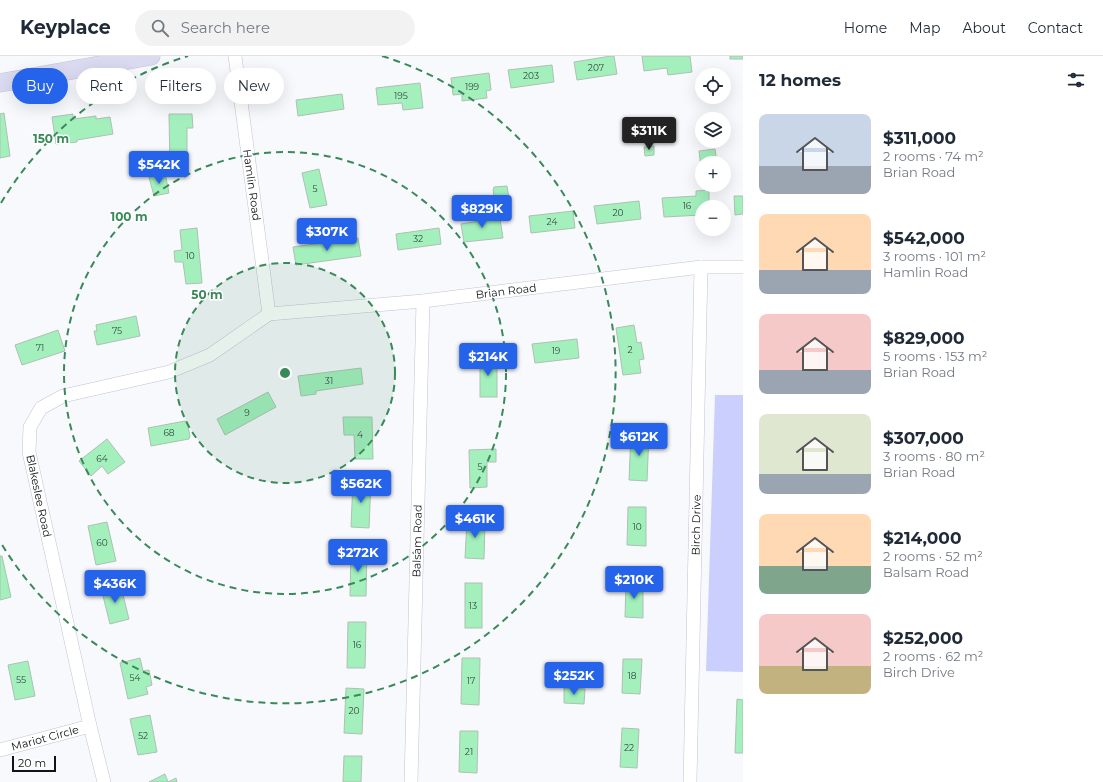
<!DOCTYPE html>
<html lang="en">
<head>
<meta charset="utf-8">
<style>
  body { margin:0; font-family:Montserrat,sans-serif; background:#f2f2f3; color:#1f2937; height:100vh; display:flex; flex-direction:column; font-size:15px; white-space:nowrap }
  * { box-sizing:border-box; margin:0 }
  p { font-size:13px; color:#747a83 }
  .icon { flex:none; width:22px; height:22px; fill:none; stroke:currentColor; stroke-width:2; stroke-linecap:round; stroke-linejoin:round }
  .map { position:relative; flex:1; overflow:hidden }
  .details { display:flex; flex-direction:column; background:#fff; width:360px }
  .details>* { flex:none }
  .guide { position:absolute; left:12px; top:12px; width:380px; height:36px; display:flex; gap:8px }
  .tools { position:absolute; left:695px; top:12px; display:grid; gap:8px }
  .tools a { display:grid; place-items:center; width:36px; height:36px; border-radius:50%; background:#fff; box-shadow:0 4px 16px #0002; font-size:20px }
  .scale { position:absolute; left:12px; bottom:10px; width:44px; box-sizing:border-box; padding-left:4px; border:2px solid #121319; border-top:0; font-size:11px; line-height:14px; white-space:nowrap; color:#121319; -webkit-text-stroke:3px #fff; paint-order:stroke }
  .price { position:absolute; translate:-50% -34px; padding:0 9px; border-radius:4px; background:#2563eb; color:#fff; font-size:13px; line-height:26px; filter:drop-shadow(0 1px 2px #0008) }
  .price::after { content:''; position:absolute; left:50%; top:24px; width:12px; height:9px; margin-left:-6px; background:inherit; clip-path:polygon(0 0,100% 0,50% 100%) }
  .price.current { background:#222; color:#fff }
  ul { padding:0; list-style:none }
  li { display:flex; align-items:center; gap:12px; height:100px; padding:0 16px }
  li span { display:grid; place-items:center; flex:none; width:112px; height:80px; border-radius:8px; color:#555 }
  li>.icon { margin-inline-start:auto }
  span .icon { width:48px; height:48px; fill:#fffc; stroke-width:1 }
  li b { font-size:17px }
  h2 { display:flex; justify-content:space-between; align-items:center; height:48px; padding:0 16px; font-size:17px }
  .tag { padding:0 14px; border-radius:18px; background:#fff; box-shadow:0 4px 16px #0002; font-size:14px; line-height:36px }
  .tag.current { background:#2563eb; color:#fff }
  header { display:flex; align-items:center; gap:24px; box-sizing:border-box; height:56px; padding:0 20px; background:#fff; border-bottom:1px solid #e0e1e3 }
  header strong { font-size:19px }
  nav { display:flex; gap:22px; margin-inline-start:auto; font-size:14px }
  .search { width:280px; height:36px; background:#f2f2f3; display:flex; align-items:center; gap:10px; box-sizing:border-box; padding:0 14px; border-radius:22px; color:#747a83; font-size:15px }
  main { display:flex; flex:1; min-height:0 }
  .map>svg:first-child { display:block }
</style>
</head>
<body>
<header>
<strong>Keyplace</strong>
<div class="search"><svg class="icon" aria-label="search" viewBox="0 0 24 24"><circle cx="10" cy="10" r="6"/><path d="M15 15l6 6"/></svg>Search here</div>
<nav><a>Home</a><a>Map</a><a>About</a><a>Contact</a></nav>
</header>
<main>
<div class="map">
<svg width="743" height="726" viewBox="0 0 743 726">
  <rect width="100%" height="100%" fill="#f8f9fd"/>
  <polygon fill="#cacffd" points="715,339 743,339 743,616 706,615"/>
  <g fill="#a3f0bd" stroke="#aec0b3">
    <polygon points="611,0 614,0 617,18 577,24 574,6"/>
    <polygon points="642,0 690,0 692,16 668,19 667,12 644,15"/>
    <rect x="730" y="0" width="13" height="3"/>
    <polygon points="552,9 554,26 511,32 508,14"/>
    <polygon points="489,17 491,34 486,35 487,42 462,45 462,38 453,39 451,22"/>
    <polygon points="420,27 423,52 403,54 402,47 378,49 376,32"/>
    <polygon points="342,38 344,53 298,60 296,44"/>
    <polygon points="4,57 10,100 0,102 0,58"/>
    <polygon points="73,58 73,63 96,60 96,63 110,61 113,78 77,84 77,86 56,88 52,61"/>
    <polygon points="169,58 192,58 193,72 187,72 187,111 170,111"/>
    <polygon points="654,90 654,99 645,100 644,91"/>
    <polygon points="715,93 717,107 702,107 701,111 699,95"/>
    <polygon points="319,113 327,149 310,152 302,117"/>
    <polygon points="165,117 169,137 154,140 149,121"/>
    <polygon points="507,130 510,148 496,150 493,134 494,131"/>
    <polygon points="709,134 709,151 702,151 702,159 664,161 662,142 696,140 696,135"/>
    <polygon points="734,140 743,140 743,158 735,159"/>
    <polygon points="639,145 641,163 597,168 594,150"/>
    <polygon points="573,155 575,172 531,177 529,160"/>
    <polygon points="491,157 492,164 500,163 503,182 464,186 461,168 479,165 478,158"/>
    <polygon points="197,172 202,227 186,228 183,206 175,206 174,195 182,194 180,174"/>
    <polygon points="439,172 441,188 398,194 396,178"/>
    <polygon points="358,182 361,200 296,209 293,191"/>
    <polygon points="136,260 140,280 97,289 94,275 97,275 96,269"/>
    <polygon points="634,269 637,287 641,286 644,303 639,304 641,317 623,319 616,272"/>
    <polygon points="58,274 65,295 22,309 15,289"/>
    <polygon points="577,283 579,302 535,307 532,288"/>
    <rect x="480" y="301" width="17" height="40"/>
    <polygon points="361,312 363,328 316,335 316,338 301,340 298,320"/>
    <polygon points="268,336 276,351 225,379 217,363"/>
    <polygon points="343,361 372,361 373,403 355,403 354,379 344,379"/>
    <polygon points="185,365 187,366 190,380 189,383 151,390 148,372"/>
    <polygon points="631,377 649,378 647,425 629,424"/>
    <polygon points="107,383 125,406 108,418 102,410 91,420 79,405"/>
    <polygon points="496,393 496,406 487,406 487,431 470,432 469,394"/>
    <polygon points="353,424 371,425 369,472 351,471"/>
    <polygon points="628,451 646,451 646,490 627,489"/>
    <polygon points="468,462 485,464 484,503 465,502 467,464"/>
    <polygon points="107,466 116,505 96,509 88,470"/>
    <polygon points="351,494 367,494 366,540 350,540"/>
    <polygon points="0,500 2,500 11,541 0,544"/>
    <polygon points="120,527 129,563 110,568 101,532"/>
    <rect x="465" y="527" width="17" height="45"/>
    <polygon points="626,527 643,527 643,562 625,561"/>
    <polygon points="348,566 366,566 365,612 347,612"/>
    <polygon points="140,602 143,615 149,614 152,629 146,631 148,638 128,643 120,607"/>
    <polygon points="462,602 480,602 479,649 461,648"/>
    <polygon points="623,603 642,603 640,638 622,637"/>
    <polygon points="28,605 35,640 15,644 8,609"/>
    <polygon points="346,632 364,633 362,678 344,677"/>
    <polygon points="564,632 585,633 584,648 564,647"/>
    <polygon points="737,643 743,644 743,697 735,697"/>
    <polygon points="150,659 157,696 138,699 130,663"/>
    <polygon points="622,672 639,673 637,712 620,711"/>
    <polygon points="460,675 478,675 477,717 459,716"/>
    <polygon points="344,700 362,700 361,726 343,726"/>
    <polygon points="165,718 168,726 176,722 177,726 149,726"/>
  </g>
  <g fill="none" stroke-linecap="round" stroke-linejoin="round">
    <g stroke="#c0c3d5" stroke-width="14">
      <g id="minor">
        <polyline points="235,0 269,258"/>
        <polyline points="0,694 90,670"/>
        <polyline points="104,726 90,670 29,396 30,371 41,352 63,340 169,316 210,299 269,258 423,245 701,211 743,211"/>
        <polyline points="411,726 423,245"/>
        <polyline points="690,726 701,211"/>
      </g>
    </g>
    <g stroke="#c0c3d5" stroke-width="19">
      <polyline id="secondary" points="0,27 151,0"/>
    </g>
    <use href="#minor" stroke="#fff" stroke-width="13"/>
    <use href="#secondary" stroke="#dadbf0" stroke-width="18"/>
  </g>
  <circle cx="285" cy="317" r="110" fill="#398959" fill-opacity=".12"/>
  <g fill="none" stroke="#398959" stroke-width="2" stroke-dasharray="7 5">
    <circle cx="285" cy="317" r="110"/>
    <circle cx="285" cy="317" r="221"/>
    <path d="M1 147A331 331 0 0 1 188 0M382 0A331 331 0 1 1 1 487"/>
  </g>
  <g text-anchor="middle" stroke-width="3" stroke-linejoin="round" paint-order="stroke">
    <g font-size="9" fill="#364a42">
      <text x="596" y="15">207</text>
      <text x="531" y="23">203</text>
      <text x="472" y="34">199</text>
      <text x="401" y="43">195</text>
      <text x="315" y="136">5</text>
      <text x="687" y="153">16</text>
      <text x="618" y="160">20</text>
      <text x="552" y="169">24</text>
      <text x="418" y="186">32</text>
      <text x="190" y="203">10</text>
      <text x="117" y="278">75</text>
      <text x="40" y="295">71</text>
      <text x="630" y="297">2</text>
      <text x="556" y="298">19</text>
      <text x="329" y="328">31</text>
      <text x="247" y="360">9</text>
      <text x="169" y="380">68</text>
      <text x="360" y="382">4</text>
      <text x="102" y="406">64</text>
      <text x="480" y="414">5</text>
      <text x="637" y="474">10</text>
      <text x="102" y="490">60</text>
      <text x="473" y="553">13</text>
      <text x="357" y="592">16</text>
      <text x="632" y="623">18</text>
      <text x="135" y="625">54</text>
      <text x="21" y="627">55</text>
      <text x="471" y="628">17</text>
      <text x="354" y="658">20</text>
      <text x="143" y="683">52</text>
      <text x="629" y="695">22</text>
      <text x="469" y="699">21</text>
    </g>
    <g font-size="11" fill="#121319" stroke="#fff">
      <text transform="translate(252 129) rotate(82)" y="4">Hamlin Road</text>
      <text transform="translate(506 235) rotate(-7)" y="4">Brian Road</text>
      <text transform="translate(39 440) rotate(78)" y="4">Blakeslee Road</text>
      <text transform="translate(696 469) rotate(-89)" y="4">Birch Drive</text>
      <text transform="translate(417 485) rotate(-89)" y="4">Balsam Road</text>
      <text transform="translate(45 682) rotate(-15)" y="4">Mariot Circle</text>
    </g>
  </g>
  <circle cx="285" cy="317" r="6" fill="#398959" stroke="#fff" stroke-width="2"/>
  <g font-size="12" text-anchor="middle" font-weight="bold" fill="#398959" stroke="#fff" stroke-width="3" stroke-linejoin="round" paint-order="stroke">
    <text x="51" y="87">150 m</text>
    <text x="129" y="165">100 m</text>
    <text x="207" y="243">50 m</text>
  </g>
</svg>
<div class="tools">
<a><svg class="icon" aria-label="locate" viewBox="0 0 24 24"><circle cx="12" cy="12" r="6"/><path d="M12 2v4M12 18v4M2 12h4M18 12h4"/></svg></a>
<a><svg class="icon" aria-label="layers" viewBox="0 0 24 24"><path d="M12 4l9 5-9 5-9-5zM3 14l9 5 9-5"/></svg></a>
<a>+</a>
<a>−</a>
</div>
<div class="scale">20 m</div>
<b class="price current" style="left:649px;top:95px">$311K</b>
<b class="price" style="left:159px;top:129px">$542K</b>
<b class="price" style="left:482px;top:173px">$829K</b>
<b class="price" style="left:327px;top:196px">$307K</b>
<b class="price" style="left:488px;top:321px">$214K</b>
<b class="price" style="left:639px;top:401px">$612K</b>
<b class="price" style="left:361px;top:448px">$562K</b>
<b class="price" style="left:475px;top:483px">$461K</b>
<b class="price" style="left:358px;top:517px">$272K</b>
<b class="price" style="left:634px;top:544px">$210K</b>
<b class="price" style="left:115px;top:548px">$436K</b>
<b class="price" style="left:574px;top:640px">$252K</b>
<div class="guide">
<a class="tag current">Buy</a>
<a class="tag">Rent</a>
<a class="tag">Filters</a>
<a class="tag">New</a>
</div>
</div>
<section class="details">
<h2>12 homes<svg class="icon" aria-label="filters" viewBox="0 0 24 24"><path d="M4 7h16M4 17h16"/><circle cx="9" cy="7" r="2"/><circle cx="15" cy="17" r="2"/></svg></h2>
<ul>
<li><span style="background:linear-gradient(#c9d6e8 65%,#9aa5b1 0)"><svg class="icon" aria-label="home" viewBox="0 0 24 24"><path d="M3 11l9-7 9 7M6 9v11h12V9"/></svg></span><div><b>$311,000</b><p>2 rooms · 74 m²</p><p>Brian Road</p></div></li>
<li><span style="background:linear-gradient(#ffd9b3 70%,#9aa5b1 0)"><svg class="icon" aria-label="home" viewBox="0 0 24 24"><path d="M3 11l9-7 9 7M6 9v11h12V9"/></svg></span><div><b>$542,000</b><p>3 rooms · 101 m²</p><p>Hamlin Road</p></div></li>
<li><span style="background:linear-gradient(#f6c9c9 70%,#9aa5b1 0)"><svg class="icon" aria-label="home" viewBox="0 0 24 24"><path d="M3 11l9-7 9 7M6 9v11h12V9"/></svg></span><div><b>$829,000</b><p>5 rooms · 153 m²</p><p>Brian Road</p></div></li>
<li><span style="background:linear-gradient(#dfe7d0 75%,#9aa5b1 0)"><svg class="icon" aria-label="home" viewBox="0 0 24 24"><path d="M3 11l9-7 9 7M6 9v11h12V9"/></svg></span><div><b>$307,000</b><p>3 rooms · 80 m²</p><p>Brian Road</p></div></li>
<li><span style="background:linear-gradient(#ffd9b3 65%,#7fa58c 0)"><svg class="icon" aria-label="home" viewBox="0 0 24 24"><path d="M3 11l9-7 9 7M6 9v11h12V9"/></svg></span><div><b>$214,000</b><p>2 rooms · 52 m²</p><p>Balsam Road</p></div></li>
<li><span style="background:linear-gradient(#f6c9c9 65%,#c2b280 0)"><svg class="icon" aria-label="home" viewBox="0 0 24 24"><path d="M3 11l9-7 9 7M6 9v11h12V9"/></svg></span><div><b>$252,000</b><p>2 rooms · 62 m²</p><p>Birch Drive</p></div></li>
</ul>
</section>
</main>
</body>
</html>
